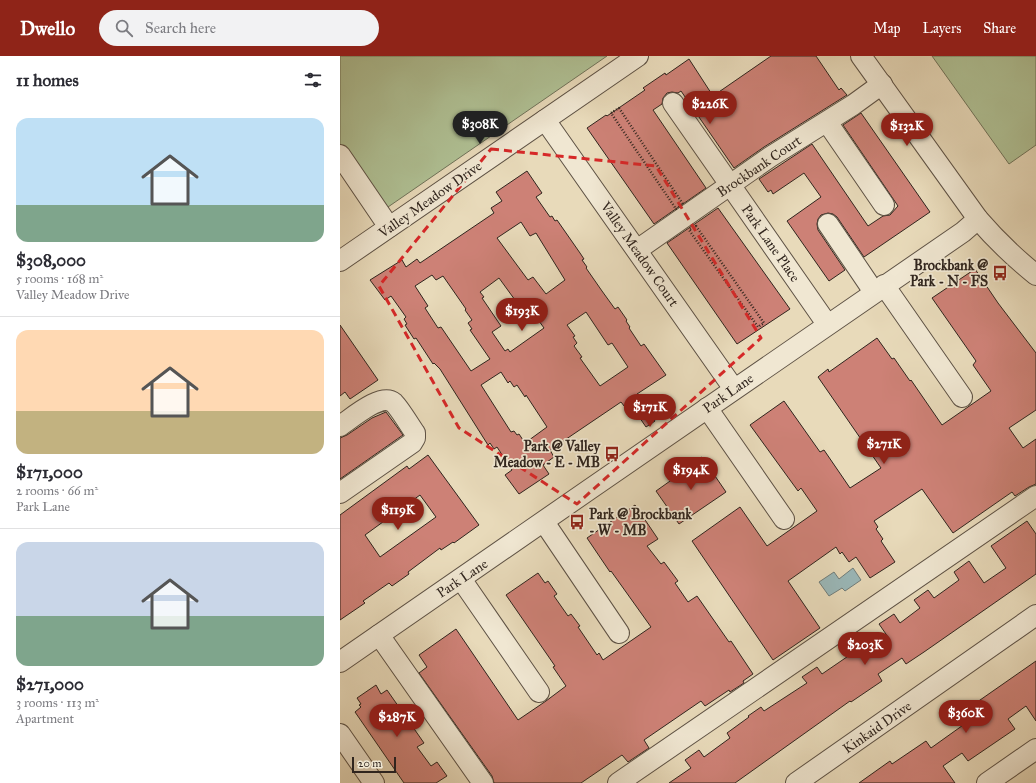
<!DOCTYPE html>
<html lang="en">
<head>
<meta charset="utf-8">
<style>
  body { margin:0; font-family:"IM FELL Great Primer",serif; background:#f2f2f3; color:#2b2b33; height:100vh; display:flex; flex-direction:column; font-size:15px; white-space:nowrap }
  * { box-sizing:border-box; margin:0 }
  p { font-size:13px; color:#7c7c81 }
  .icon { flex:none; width:22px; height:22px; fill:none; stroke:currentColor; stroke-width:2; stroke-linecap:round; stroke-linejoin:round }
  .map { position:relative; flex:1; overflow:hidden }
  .side { display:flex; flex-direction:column; background:#fff; width:340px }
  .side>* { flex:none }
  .scale { position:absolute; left:12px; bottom:10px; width:44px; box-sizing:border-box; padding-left:4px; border:2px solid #30251e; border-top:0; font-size:11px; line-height:14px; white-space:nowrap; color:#30251e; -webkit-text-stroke:3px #f0e7d2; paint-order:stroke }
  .price { position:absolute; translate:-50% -34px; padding:0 9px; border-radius:14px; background:#8f2418; color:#fff; font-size:13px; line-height:26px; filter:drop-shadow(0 1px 2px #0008) }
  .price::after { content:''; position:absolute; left:50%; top:24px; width:12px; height:9px; margin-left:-6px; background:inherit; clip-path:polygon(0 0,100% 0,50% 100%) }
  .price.selected { background:#222; color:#fff }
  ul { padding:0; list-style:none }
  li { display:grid; align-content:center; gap:8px; height:212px; padding:0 16px }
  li+li { border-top:1px solid #e1e1e2 }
  li span { display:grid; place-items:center; height:124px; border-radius:12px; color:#555 }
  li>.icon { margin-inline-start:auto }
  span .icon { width:72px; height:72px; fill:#fffc; stroke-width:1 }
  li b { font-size:17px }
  h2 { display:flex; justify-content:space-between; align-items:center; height:48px; padding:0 16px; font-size:17px }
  header { display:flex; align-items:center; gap:24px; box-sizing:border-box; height:56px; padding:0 20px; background:#8f2418; color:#fff }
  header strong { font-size:19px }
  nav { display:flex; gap:22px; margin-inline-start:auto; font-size:14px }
  .search { width:280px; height:36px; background:#f2f2f3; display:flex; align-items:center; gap:10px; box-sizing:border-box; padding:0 14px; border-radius:22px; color:#7c7c81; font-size:15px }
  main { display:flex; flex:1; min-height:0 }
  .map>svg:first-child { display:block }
</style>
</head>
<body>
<header>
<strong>Dwello</strong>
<div class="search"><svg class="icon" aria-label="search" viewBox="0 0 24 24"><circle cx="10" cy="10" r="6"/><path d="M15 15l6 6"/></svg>Search here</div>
<nav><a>Map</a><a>Layers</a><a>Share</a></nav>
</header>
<main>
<section class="side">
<h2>11 homes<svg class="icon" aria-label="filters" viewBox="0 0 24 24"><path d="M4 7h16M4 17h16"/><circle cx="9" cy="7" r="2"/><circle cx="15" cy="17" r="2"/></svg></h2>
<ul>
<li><span style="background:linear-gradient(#bfe0f5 70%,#7fa58c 0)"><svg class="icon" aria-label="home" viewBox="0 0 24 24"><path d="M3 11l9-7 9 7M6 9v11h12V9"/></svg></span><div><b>$308,000</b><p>5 rooms · 168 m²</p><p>Valley Meadow Drive</p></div></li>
<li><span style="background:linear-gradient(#ffd9b3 65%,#c2b280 0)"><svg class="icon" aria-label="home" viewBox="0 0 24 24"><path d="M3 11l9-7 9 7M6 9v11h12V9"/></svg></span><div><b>$171,000</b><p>2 rooms · 66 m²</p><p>Park Lane</p></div></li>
<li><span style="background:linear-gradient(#c9d6e8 60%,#7fa58c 0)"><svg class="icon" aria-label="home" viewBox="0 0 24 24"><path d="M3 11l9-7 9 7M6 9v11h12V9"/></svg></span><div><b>$271,000</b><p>3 rooms · 113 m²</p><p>Apartment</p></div></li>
</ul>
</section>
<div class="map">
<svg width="696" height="727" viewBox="0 0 696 727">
  <rect width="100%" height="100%" fill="#e8daba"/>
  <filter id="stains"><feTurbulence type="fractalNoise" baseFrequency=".005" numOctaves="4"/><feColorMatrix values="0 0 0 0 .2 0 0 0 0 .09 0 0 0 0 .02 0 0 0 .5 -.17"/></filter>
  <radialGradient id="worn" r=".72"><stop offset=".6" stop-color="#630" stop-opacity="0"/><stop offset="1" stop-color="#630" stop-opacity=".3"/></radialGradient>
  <g fill="#b0c195" stroke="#70735a">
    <polygon points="0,0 267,0 48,151 44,150 0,88"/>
    <polygon points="592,0 696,0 696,89 669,108"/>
  </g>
  <polygon fill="#9ab8b9" stroke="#707d7b" points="513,512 521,524 505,535 502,532 489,540 479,526 494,516 499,523"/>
  <g fill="#cd8176" stroke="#30251e" fill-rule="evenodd">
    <polygon points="431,0 476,0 499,34 501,32 507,39 424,91 394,112 341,35 338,37 332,36 327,37 323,42 322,48 313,54 366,132 314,168 247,72 266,59 267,60 305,34 303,32 325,17 326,19 349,3 373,40"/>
    <polygon points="521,57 590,156 524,201 497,161 493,158 488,157 481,159 478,163 477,168 478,174 505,214 489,225 447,165 481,141 464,117 433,138 431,134 428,136 419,123 472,88 528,170 543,160 550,159 558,150 503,69"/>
    <path d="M187 115 202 137 196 141 210 161 212 160 215 165 217 164 240 197 244 203 242 204 247 211 246 212 262 235 275 253 278 251 287 264 286 265 290 271 289 272 301 290 304 288 326 319 297 338 315 365 306 371 293 352 288 355 281 346 210 394 214 401 203 409 209 418 179 438 165 419 172 414 157 391 154 393 150 387 148 389 100 313 94 307 93 308 76 282 74 283 65 269 67 268 64 263 66 261 51 240 45 244 30 224 62 204 66 211 77 203 80 207 154 157 151 152 162 145 156 136ZM181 166 190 180 196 177 225 224 206 238 193 221 188 224 157 182ZM92 219 96 224 103 220 126 253 125 254 132 264 128 267 132 273 130 274 150 303 131 315 101 271 98 272 85 252 88 250 75 230ZM159 222 183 255 189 251 204 272 170 296 168 293 165 295 152 276 161 270 142 242 144 241 140 236ZM246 256 268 289 272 287 288 311 260 330 240 302 242 301 234 290 237 287 233 281 235 280 227 269ZM161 316 168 327 170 325 174 331 177 329 185 341 186 339 207 371 185 387 179 378 177 379 174 375 171 376 141 329Z"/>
    <polygon points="378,152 450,253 397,288 327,187"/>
    <polygon points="635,213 658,247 696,297 696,354 669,372 683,392 696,383 696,428 689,431 675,440 672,436 613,477 582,433 534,465 538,471 536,473 543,483 541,485 555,506 530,522 516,501 509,506 502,496 500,498 496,491 448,525 480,572 433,604 352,485 400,451 427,490 477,455 461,432 458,435 410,369 444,345 480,396 484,394 510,432 541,412 478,321 488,313 489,316 537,282 552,303 554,302 570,325 571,324 602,369 651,335 633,309 636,305 592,242"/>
    <polygon points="0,269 38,324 10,343 5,336 0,340"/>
    <polygon points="46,356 63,379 0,423 0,382 7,379 32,362"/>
    <path d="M88 399 139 469 114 487 113 486 101 494 100 492 68 516 69 518 52 530 49 527 23 545 25 547 0 564V459L67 410 69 413ZM80 439 96 461 40 501 25 479Z"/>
    <polygon points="362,401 386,436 339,468 316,435 340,418 338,416"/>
    <polygon points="295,449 318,483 307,490 321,508 324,506 338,525 335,527 348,546 357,540 389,586 391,585 413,618 403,625 404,627 390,636 389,634 365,650 361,645 304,684 309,692 288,706 282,699 241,727 154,727 152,720 79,617 87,611 79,599 116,573 178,664 206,645 226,630 213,611 215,610 166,539 198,517 205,527 208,525 217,538 214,540 228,560 231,558 240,570 238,571 257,599 259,597 263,604 311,571 271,515 270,516 247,482"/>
    <polygon points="687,465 696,478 696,518 584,596 566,608 562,602 538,618 542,625 511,646 510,645 395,727 329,727 351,712 345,704 359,694 364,701 390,682 387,677 409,661 408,660 421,651 424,655 467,627 462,621 477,611 482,618 520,592 527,603 548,590 544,584 548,581 539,568 554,558 560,567 580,552 574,544 588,534 594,542 619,524 614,516 629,505 644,527 666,512 651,490"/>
    <polygon points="696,605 696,665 686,650 668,663 675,673 628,705 622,697 603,710 615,727 519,727 550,705 552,708 586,685 591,692 626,667 620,658"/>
    <polygon points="36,629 41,638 47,634 84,687 77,691 91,710 97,706 107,720 96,727 64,727 15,656 21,651 19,649 21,648 17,642"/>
  </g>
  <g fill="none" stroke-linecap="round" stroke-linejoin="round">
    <g stroke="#5e5245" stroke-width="22">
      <g id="minor">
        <path d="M521 0 638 163C656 184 675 202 696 219"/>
        <polyline points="333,47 487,268"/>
        <polyline points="205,64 394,333"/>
        <polyline points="487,66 544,149"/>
        <polyline points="0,99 49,171"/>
        <polyline points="488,168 534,236"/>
        <polyline points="297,194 430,101 513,49 542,28"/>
        <polyline points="0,205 298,0"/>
        <polyline points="544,229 622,341"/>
        <polyline points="367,352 444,463"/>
        <path d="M0 370C11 363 41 336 54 347 60 353 70 370 75 377V382L72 387 0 437"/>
        <polyline points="204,466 279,577"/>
        <polyline points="121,523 199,636"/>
        <polyline points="39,579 143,727"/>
        <path d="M0 606C208 463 414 318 623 176L638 163"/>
        <polyline points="0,678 34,727"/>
        <polyline points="278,727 696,440"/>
        <polyline points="456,727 696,559"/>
        <polyline points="647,727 696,693"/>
      </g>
    </g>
    <g stroke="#30251e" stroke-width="2.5" stroke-dasharray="1 2" stroke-linecap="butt">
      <polygon points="279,52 343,148 336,153 271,57"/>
      <polygon points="356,170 424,267 418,271 349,174"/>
    </g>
    <use href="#minor" stroke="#f0e7d2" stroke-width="20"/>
  </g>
  <path fill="none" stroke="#d62828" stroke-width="3" stroke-dasharray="8 5" stroke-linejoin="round" d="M151 93 316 110 421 282 237 448 119 372 39 230Z"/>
  <defs>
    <g id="bus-bare" transform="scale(1.2)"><path d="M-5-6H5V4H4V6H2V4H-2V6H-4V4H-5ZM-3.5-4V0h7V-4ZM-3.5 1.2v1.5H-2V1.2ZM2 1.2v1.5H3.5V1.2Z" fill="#8f2418" stroke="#f0e7d2" stroke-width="2.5" paint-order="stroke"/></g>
  </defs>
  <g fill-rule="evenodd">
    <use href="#bus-bare" x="660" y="217"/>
    <use href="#bus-bare" x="272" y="398"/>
    <use href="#bus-bare" x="237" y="466"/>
  </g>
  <g text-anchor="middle" stroke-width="3.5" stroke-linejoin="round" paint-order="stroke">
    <g font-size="14" fill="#30251e" stroke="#f0e7d2">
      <text transform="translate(419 110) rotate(-34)" y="5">Brockbank Court</text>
      <text transform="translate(90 143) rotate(-35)" y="5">Valley Meadow Drive</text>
      <text transform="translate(431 187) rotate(55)" y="5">Park Lane Place</text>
      <text transform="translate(300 198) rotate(55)" y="5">Valley Meadow Court</text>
      <text transform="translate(388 337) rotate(-35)" y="5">Park Lane</text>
      <text transform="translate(122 522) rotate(-34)" y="5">Park Lane</text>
      <text transform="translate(537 671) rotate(-35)" y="5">Kinkaid Drive</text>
    </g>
    <g font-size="14" font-weight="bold" fill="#30251e" stroke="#f0e7d2" text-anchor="end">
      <text x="648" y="214">Brockbank @<tspan x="648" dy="16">Park - N - FS</tspan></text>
      <text x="260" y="395">Park @ Valley<tspan x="260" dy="16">Meadow - E - MB</tspan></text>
      <text x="249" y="463" text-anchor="start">Park @ Brockbank<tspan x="249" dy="16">- W - MB</tspan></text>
    </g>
  </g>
  <rect width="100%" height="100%" filter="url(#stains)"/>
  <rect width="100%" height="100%" fill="url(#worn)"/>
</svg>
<div class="scale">20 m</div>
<b class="price" style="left:370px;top:69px">$226K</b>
<b class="price selected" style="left:140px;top:89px">$308K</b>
<b class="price" style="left:567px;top:91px">$132K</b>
<b class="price" style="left:182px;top:276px">$193K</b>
<b class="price" style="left:310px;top:372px">$171K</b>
<b class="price" style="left:544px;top:409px">$271K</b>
<b class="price" style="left:351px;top:435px">$194K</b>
<b class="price" style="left:58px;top:475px">$119K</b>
<b class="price" style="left:525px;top:610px">$203K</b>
<b class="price" style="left:626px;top:678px">$360K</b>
<b class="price" style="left:57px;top:682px">$287K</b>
</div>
</main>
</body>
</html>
